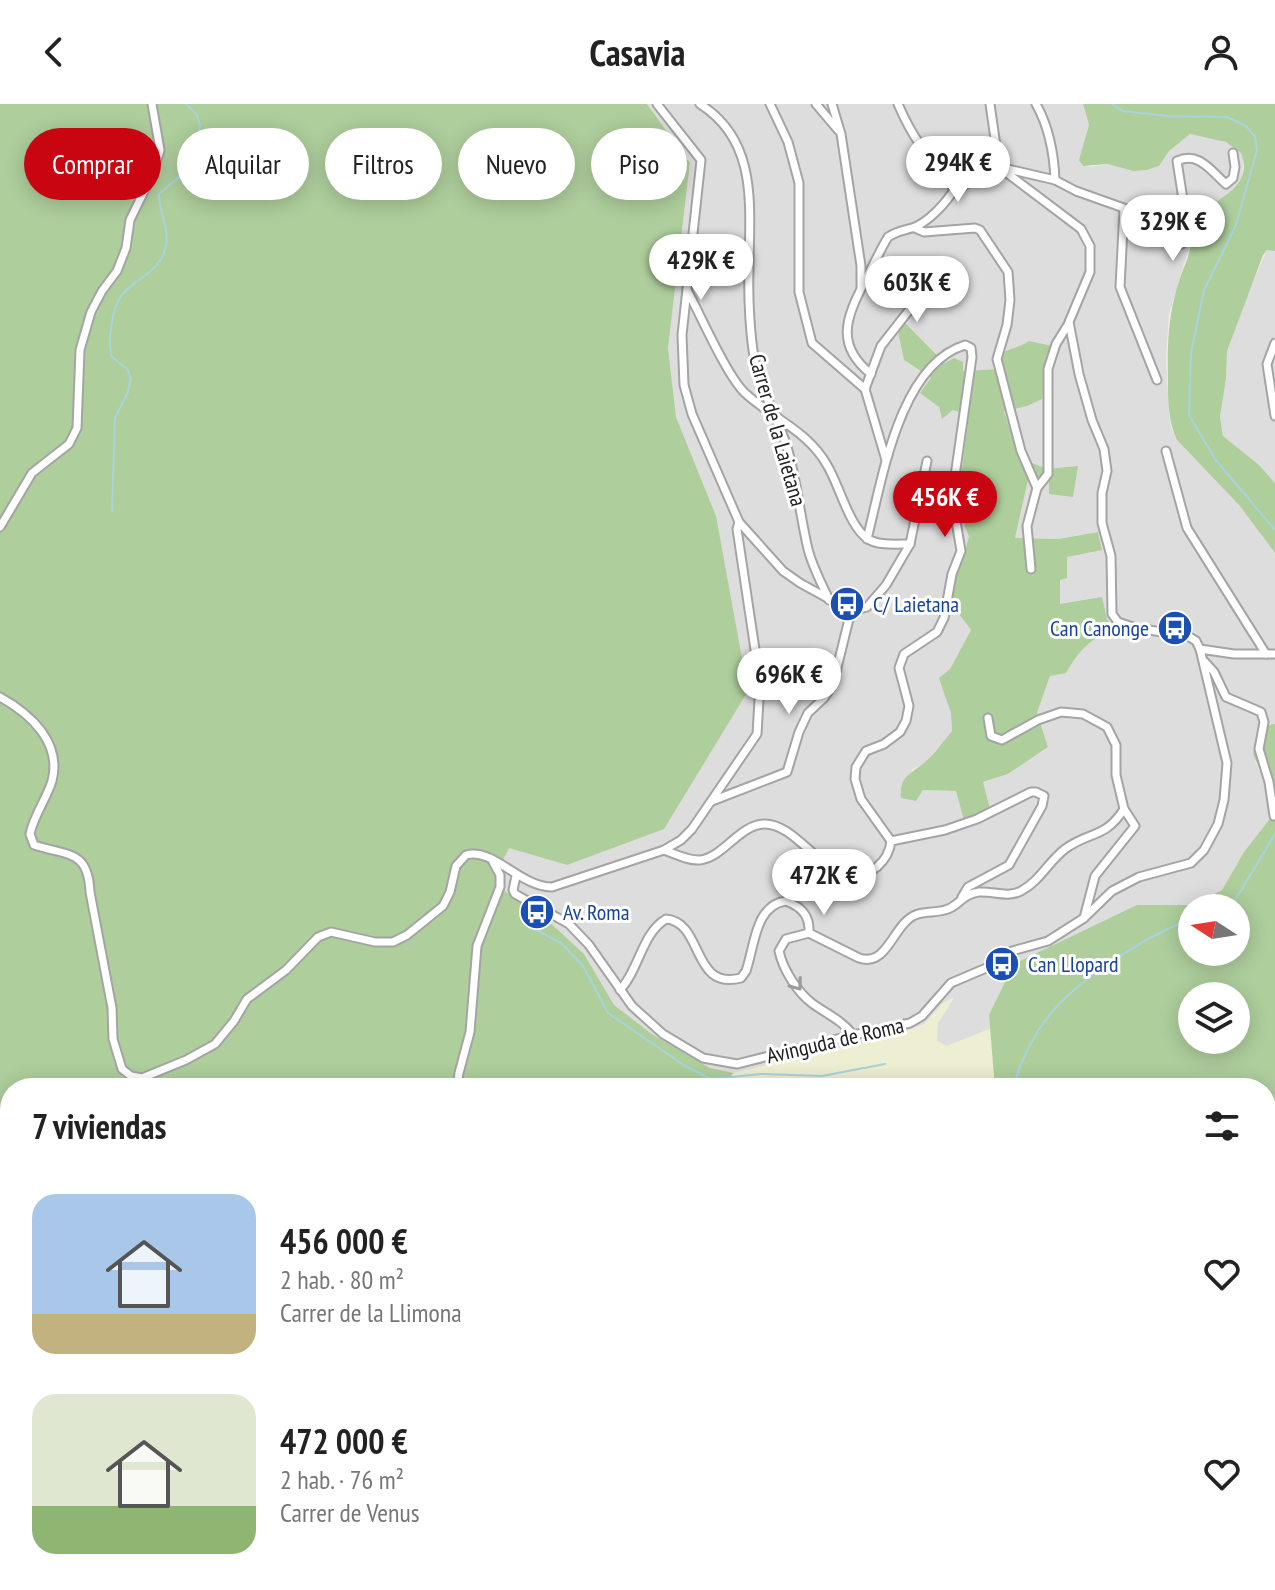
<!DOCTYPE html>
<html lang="es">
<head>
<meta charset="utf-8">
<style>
  body { margin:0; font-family:"PT Sans Narrow",sans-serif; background:#f2f2f2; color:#222; height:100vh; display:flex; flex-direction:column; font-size:30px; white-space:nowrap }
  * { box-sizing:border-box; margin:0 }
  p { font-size:26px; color:#767676 }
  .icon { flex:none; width:44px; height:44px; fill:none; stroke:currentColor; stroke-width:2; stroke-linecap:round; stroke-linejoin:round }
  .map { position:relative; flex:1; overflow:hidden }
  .details { position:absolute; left:0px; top:974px; width:1276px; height:512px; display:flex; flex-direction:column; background:#fff; border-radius:32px 32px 0 0; box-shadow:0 4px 20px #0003 }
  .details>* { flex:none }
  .hud { position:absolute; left:24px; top:24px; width:800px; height:72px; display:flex; gap:16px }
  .needle { width:52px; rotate:282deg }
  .fabs { position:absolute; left:1178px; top:790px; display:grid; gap:16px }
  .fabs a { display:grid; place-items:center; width:72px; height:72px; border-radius:50%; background:#fff; box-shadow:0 4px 20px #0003; font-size:40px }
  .price { position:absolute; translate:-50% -68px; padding:0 18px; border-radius:28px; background:#fff; color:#222; font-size:26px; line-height:52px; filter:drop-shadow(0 2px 4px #0008) }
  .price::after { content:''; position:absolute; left:50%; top:48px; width:24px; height:18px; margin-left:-12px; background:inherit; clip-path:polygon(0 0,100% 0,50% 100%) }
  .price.current { background:#ca0512; color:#fff }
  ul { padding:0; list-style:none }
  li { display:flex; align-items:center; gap:24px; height:200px; padding:0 32px }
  li span { display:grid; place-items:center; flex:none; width:224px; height:160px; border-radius:24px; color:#555 }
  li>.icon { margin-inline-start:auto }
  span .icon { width:96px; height:96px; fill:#fffc; stroke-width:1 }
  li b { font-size:34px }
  h2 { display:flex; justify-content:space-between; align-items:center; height:96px; padding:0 32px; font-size:34px }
  .chip { padding:0 28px; border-radius:36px; background:#fff; box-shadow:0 4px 20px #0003; font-size:28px; line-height:72px }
  .chip.current { background:#ca0512; color:#fff }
  header { display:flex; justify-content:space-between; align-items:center; height:104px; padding:0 32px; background:#fff; font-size:36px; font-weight:700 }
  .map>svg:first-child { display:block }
</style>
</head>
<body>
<header><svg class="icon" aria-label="back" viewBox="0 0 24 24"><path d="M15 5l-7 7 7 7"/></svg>Casavia<svg class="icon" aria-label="person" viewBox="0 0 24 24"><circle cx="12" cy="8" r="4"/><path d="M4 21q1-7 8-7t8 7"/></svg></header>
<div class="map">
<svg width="1275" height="1486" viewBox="0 0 1275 1486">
  <rect width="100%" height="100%" fill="#f0ece6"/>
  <g fill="#dedddd" fill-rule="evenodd">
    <path d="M647 0H1083L1089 21 1081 50 1089 63 1108 60 1133 67 1147 66 1159 62 1169 47 1189 30 1214 34 1231 40 1241 49 1243 55 1242 75 1238 80 1197 117 1169 210 1166 254 1169 310 1171 324 1177 336 1239 401 1275 449V620L1268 621 1255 657 1271 692 1272 712 1244 748 1222 786 1193 801H1137L989 910 990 925 947 942 937 937 936 931 938 919 954 894 924 920 900 930 734 969 710 964 652 930 613 901 584 850 541 810 495 781V772L509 743 567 761 716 412 676 313 668 244 690 59ZM925 238 946 260 963 267 999 265 1027 302 1004 306 1020 361 1059 365 1049 375 1028 376 1015 434 1058 435 1098 428 1067 453V473L1060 475V501L1098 531 1086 540 1066 568 1050 572 1037 609 1048 643 1008 670 956 687 923 686 911 666 925 659 952 627 950 565 971 526 957 506 951 490 969 433 957 402 969 310 953 306 942 315 931 275 904 256 902 244Z"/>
    <polygon points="1267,146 1275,147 1275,379 1259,361 1223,332 1220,313 1226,275 1227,247 1243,199"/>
  </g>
  <polygon fill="#eeeed2" points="954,893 938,919 937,937 947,942 990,925 995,984 717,984 734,969 900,930 924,920 943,899"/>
  <g fill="#aece9c" fill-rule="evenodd">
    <polygon points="0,0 647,0 690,59 668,244 676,313 716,412 748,587 664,725 567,761 509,744 495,772 495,781 541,810 584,850 614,901 652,930 710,964 734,969 717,984 10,984 10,1440 0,1482"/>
    <path d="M1083 0H1275V147L1267 146 1263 151 1227 247 1226 275 1220 313 1223 332 1259 361 1275 379V449L1239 401 1177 336C1168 317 1168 297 1168 276 1167 232 1169 198 1187 156 1192 143 1191 127 1199 115 1214 92 1255 85 1241 49L1226 38 1190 30 1169 47 1159 62 1147 66 1133 67 1108 60 1083 62 1079 56 1089 21Z"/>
    <path d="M905 219 945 259 954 254 963 258V267L999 265 1004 248C1013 243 1021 243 1029 237L1052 242 1045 270 1042 295 1027 302 1004 307 1021 361 1032 359 1047 365 1078 362 1073 393 1049 390V375L1028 376 1015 434 1058 435 1098 428 1102 446 1067 453V474L1060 476V500L1102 493 1107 515 1114 526C1090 534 1079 547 1066 569L1050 572 1037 609 1048 643 1008 670 983 678 990 705 964 716 956 687 923 686 916 697 901 694C899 672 911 670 925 658 935 650 943 637 952 627L951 609 939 574 950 565 971 526 956 506 951 490 969 433 957 402 969 311 953 306 942 315 939 303 920 289 931 274 904 256 898 228Z"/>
    <path d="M1275 620V1404L1266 1399V984H995L989 911 1014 860 1137 801H1193L1222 786 1244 748 1272 712 1271 692 1253 650 1258 630 1268 621ZM1192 804H1236V848H1192ZM1192 892H1236V936H1192Z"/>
    <polygon points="241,1476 1214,1476 1220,1486 232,1486"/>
  </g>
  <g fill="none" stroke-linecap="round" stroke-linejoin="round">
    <g stroke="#a8d4dc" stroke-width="2">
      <polyline points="1112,0 1122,7 1167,12 1227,13 1246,22 1255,33 1257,46 1236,121 1204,186 1191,249 1189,311 1215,355 1275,426"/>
      <path d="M112 407 115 314 128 288 131 274 127 265 112 253C107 240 112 204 121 192 134 175 158 169 165 146 171 125 159 110 159 90L188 65 193 56 200 21 197 11 186 0"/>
      <polyline points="1225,804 1234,798 1275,730"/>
      <polyline points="533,824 561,839 583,862 608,909 685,962 711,975 761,970 822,972 885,960"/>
      <path d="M1013 984C1031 919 1066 887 1120 852 1144 837 1166 824 1192 815"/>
    </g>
    <g stroke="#a4a4a4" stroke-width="11">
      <g id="minor">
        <path d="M700 0C760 38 749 106 749 166 748 192 750 233 755 258 761 288 778 314 787 343 797 377 800 412 808 445 812 462 822 480 829 496"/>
        <polyline points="770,0 788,38 799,79 799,188 812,239 865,285"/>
        <polyline points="816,0 838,26"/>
        <polyline points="832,0 841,30 861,162 861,183"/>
        <path d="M898 0C911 30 925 53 952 72"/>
        <polyline points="990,0 999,63"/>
        <path d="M1036 0C1049 23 1054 50 1055 76"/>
        <polyline points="952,72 952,82 959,85 967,79 966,72"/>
        <path d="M966 72 999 63 1055 76 1076 87 1149 113 1160 134 1172 143 1182 140 1187 121 1177 57C1199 47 1211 67 1226 80L1233 74 1235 63 1233 49"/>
        <polyline points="1124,105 1120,183 1157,276"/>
        <polyline points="915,124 924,128 975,124 980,126 1008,168 1010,196 1007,221 997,255 1021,347 1037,384 1027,422 1031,465"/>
        <path d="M688 188C701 212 727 272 745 289 772 314 808 327 827 361 839 380 849 423 868 435 879 442 898 440 910 440"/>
        <polyline points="1275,239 1267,260 1275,312"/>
        <path d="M871 270C835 241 846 214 864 179 872 164 879 148 888 133 897 127 902 127 912 124 928 119 947 98 955 84"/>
        <polyline points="1166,347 1187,424 1266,550"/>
        <polyline points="886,356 865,285 881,242 917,196 961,168"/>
        <polyline points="1037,384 1048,370 1048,265 1056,240 1069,219"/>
        <polyline points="739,418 783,467 800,479 851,507"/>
        <polyline points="0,423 32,369 69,340 77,324 80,246 91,208 102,187 117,167 126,144 130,116 153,69 160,46 152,0"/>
        <path d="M867 435C882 377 899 261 965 241L971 244 972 253 952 393 961 447 952 470 944 514 937 528 904 550 899 564 909 602 906 617 900 628 884 640 866 647 856 663 855 675 861 695 891 737"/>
        <polyline points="851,507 867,503 886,481 910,440 927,357"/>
        <polyline points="1200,545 1234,550 1275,550"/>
        <polyline points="1205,558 1214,568 1226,593 1261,608 1264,618 1259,645 1269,678 1274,712"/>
        <path d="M0 593C31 610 62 639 52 677 46 696 34 711 30 730L34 741C67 752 88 745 90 788L112 904 113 935 122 965 131 972 142 974 186 956 215 940 234 917 247 895 286 866 318 833 331 828 375 838H393L407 831 443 802 450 788 456 762 466 751C493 743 520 783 552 783L664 746 681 736 692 725 757 630 760 579 737 425 739 418 692 310 684 281 682 231 701 56 657 0"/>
        <polyline points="988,614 991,632 1002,636 1038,616 1061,608 1083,610 1107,623 1116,641 1116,671 1124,705 1135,722 1095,772 1084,814"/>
        <polyline points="712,697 787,668 799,628 808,609 824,594 833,580 851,507"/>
        <path d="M664 746C675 750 689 757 700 756 724 753 739 721 764 720 803 719 831 796 877 763 885 756 890 747 891 737L945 726 977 715 1031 688H1036L1044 692 1042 702 1009 761 968 783 962 793"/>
        <polyline points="516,772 513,786 515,790 569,820 589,841 632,902 663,930 703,954 737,960 853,931 910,919 922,912 951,879 991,862 1012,847 1048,837 1084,814 1112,787 1139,773 1191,759 1204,746 1218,720 1224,696 1227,659 1200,545 1196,537 1188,532 1136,524 1118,518 1112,510 1111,452 1102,419 1102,389 1107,367 1104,345 1092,316 1079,270 1069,218 1090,168 1090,142 1081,125 999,63"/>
        <path d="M809 829 786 835 779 847C783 866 798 889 813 900 827 910 843 917 853 931"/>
        <path d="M620 886C639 866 642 829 666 815 704 818 691 887 741 874L746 867C755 841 755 801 786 797 802 803 810 812 809 829L859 854C889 864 893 817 918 810 928 807 938 809 948 805 960 800 963 790 979 788 993 787 1008 794 1021 787 1040 777 1049 757 1065 745 1089 727 1105 735 1124 705"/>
        <polyline points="457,984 459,969 470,928 477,842 500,783 500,771 493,758"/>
        <polyline points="783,1476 787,1486"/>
      </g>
    </g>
    <use href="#minor" stroke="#fff" stroke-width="7"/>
  </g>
  <defs><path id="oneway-chevron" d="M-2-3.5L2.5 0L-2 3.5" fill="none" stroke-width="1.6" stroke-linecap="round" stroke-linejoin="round" transform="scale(2)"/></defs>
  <use stroke="#9b9b9b" href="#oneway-chevron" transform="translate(797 881) rotate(53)"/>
  <defs>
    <g id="bus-disc" transform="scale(1.8)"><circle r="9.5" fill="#1a4fb4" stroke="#fff"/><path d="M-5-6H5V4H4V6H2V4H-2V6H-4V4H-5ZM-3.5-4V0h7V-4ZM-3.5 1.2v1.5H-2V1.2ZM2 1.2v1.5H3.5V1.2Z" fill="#fff"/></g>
  </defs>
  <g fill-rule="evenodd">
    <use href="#bus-disc" x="847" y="500"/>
    <use href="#bus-disc" x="1175" y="524"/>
    <use href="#bus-disc" x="537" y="808"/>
    <use href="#bus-disc" x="1002" y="860"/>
  </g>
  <g text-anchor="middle" stroke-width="6" stroke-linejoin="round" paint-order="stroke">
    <g font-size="22" fill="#202020" stroke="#fff">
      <text transform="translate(778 326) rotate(74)" y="8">Carrer de la Laietana</text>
      <text transform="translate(835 936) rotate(-13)" y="8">Avinguda de Roma</text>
    </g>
    <g font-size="22" fill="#164399" stroke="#fff" text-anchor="start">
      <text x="873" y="508">C/ Laietana</text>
      <text x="1149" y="532" text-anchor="end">Can Canonge</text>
      <text x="563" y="816">Av. Roma</text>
      <text x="1028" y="868">Can Llopard</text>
    </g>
  </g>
</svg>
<div class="fabs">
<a><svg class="needle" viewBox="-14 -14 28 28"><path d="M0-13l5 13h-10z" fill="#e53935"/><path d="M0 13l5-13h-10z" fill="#767676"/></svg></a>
<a><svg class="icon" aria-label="layers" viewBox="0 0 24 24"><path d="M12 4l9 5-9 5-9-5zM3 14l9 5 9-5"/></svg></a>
</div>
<b class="price" style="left:958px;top:100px">294K €</b>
<b class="price" style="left:1173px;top:159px">329K €</b>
<b class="price" style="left:701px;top:198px">429K €</b>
<b class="price" style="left:917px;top:220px">603K €</b>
<b class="price current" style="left:945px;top:435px">456K €</b>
<b class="price" style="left:789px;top:612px">696K €</b>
<b class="price" style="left:824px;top:813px">472K €</b>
<div class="hud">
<a class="chip current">Comprar</a>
<a class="chip">Alquilar</a>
<a class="chip">Filtros</a>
<a class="chip">Nuevo</a>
<a class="chip">Piso</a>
</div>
<section class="details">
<h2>7 viviendas<svg class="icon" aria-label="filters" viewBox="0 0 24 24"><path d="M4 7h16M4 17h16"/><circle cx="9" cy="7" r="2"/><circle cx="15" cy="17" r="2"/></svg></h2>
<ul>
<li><span style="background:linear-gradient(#a9c7e8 75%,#c2b280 0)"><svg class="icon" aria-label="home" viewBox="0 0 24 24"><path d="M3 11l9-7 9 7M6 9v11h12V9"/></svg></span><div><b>456 000 €</b><p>2 hab. · 80 m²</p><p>Carrer de la Llimona</p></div><svg class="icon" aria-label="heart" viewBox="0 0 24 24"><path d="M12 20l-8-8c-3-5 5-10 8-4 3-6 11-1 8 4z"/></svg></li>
<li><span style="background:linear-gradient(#dfe7d0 70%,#8fb573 0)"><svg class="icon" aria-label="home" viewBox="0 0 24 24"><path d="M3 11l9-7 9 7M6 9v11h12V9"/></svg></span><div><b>472 000 €</b><p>2 hab. · 76 m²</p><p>Carrer de Venus</p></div><svg class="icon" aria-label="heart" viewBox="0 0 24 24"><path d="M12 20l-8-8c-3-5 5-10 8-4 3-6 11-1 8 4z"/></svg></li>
</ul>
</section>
</div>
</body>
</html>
